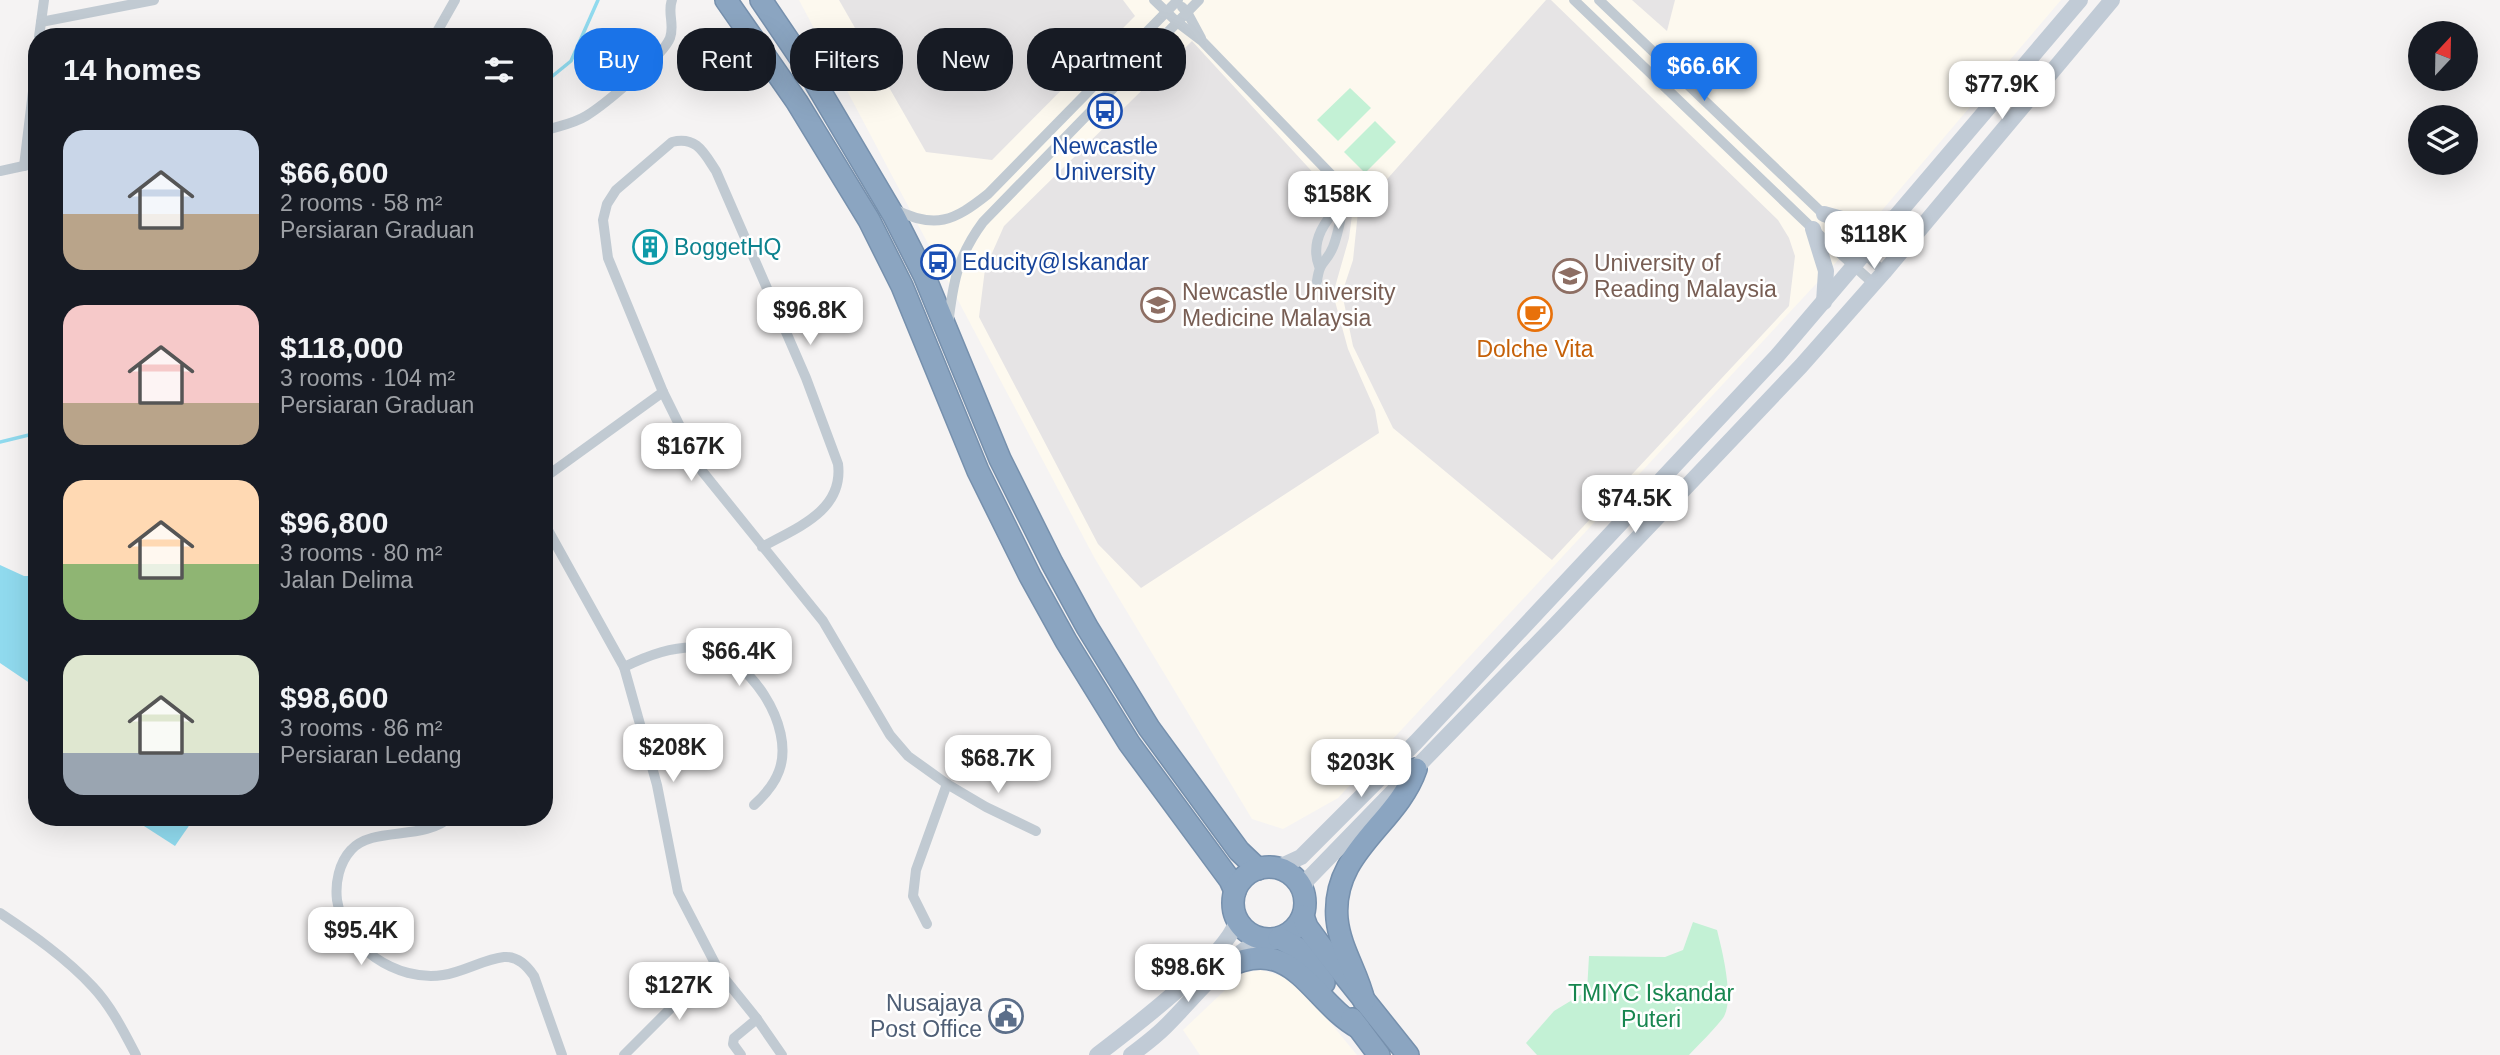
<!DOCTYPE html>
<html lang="en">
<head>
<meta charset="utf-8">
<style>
  body { margin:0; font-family:Helvetica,sans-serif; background:#242831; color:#f1f3f6; height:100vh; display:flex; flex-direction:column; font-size:26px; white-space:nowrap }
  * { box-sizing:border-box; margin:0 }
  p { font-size:23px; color:#9ea1a6 }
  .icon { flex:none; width:38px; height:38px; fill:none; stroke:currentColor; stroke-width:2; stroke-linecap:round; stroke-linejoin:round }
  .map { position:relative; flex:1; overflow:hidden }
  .drawer { position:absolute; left:28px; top:28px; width:525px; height:798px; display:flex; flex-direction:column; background:#171b24; border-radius:28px; box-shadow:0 7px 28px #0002 }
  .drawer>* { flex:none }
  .top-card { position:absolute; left:574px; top:28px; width:665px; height:63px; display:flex; gap:14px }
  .needle { width:46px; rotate:22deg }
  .controls { position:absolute; left:2408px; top:21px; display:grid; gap:14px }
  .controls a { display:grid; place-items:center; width:70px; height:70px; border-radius:50%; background:#171b24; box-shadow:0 7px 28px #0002; font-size:35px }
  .price { position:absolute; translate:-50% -60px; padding:0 16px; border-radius:14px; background:#fff; color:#222; font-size:23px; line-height:46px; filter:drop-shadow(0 2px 4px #0008) }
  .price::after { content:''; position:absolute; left:50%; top:42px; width:21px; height:16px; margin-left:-10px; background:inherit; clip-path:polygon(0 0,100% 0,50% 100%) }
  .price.current { background:#1a73e8; color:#fff }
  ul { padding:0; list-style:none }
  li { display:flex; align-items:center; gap:21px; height:175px; padding:0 35px }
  li span { display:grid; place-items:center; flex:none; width:196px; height:140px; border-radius:21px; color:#555 }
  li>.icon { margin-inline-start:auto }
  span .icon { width:84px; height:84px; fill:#fffc; stroke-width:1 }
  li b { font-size:30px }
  h2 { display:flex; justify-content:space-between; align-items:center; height:84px; padding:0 35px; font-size:30px }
  .chip { padding:0 24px; border-radius:28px; background:#171b24; box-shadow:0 7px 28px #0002; font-size:24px; line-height:63px }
  .chip.current { background:#1a73e8; color:#fff }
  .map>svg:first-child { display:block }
</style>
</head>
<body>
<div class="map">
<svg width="2500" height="1055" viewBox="0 0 2500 1055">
  <rect width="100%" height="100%" fill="#f5f3f3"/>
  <g fill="#fdf9ef">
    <polygon points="799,0 2061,0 1855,242 1338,798 1283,829 1252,819 1094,557"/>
    <polygon points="1262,970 1296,981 1357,1055 1200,1055 1183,1030 1243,973"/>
  </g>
  <g fill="#e6e4e5">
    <polygon points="839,0 1123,0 1135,16 992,160 926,152"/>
    <polygon points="1546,0 1551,0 1778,220 1789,238 1795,256 1789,306 1552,560 1393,428 1353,346 1342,293 1353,260 1358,212"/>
    <polygon points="1632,0 1675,0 1667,31"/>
    <polygon points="1192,41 1352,215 1349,238 1333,294 1348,349 1375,410 1379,433 1141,588 1098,544 979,317 985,269 1004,226"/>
  </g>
  <g fill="#c3f1d5">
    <polygon points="1350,88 1371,108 1338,141 1317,120"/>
    <polygon points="1375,121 1396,142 1365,173 1344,152"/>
    <path d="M1693 922 1717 930C1722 950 1735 1000 1723 1018 1713 1031 1700 1043 1689 1055H1537L1526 1043 1554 1011 1587 991 1589 956 1665 957 1683 950Z"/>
  </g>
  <g fill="#90daee">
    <polygon points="0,565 24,576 37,576 37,688 0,663"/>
    <polygon points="130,817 195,817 175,846"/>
  </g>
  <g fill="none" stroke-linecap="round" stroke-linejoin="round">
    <g stroke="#90daee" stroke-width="3.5">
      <polyline points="544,83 571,61 598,0"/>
      <polyline points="0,442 37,433"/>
    </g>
    <g stroke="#7690ad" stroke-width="24">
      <g id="highway">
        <polyline points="726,0 797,102 869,220 902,286 978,471 1030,576 1066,641 1129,743 1230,880 1235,891"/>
        <polyline points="761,0 803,62 894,216 924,275 1000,459 1052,563 1087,627 1149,728 1239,851 1258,869"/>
        <circle cx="1269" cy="903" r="36"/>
        <polyline points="1303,916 1307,927 1321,946 1408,1055"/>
        <polyline points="1279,938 1296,947 1324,983"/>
        <path d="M1224 968C1294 932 1310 1001 1359 1028"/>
        <path d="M1364 1001C1358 973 1340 949 1337 919 1331 851 1397 825 1416 769"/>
        <polyline points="1352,1019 1379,1055"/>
      </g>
    </g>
    <g stroke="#c1cad2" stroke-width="10">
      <path d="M1154 0 1177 22 1202 41 1344 188 1345 192C1342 211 1340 229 1333 247 1326 264 1320 259 1317 281"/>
      <polyline points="1574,0 1813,229 1874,284"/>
      <polyline points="1599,0 1884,272"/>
      <polyline points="1182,7 1187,12 1201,38"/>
      <polyline points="41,22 154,0"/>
      <polyline points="39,37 44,0"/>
      <polyline points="434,37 455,0"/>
      <path d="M544 131C558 126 573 124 586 116 604 105 663 56 670 38 675 25 667 12 672 0"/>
      <polyline points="24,166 37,58"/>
      <polyline points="0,171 37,163"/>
      <path d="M894 209C935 230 954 221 988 194L1178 0"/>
      <path d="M1319 266C1309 240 1327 219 1343 200"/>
      <path d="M948 325C953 283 957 257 983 222L1199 0"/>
      <polyline points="544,478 663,392"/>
      <polyline points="544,523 624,667 657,785 678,892 720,973 757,1019 782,1055"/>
      <path d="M762 547C796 528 844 511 838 464L806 378 716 171C704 153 697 136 672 142L616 190 607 204 603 220 608 258 663 392 702 471 823 621 890 735 908 756 947 784 916 870 913 896 927 924"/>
      <path d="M624 667C647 656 674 645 701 648 748 654 796 726 779 771 774 785 765 795 754 805"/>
      <polyline points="947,784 986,807 1036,831"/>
      <path d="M450 817C424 841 372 826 351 850 339 863 335 883 337 900 344 947 397 982 443 975 464 972 484 959 504 957 518 956 527 966 534 976L562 1055"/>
      <path d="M0 913C33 935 66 958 93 987 111 1006 124 1032 136 1055"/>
      <polyline points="624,1055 677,1002 720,973"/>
      <polyline points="741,1055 733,1044 734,1038 757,1019"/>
    </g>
    <g stroke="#c1cbd6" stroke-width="16">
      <polyline points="1824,214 1856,223 1896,218"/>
      <polyline points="1813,229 1826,271 1824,302"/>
      <polyline points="1277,868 1301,857 1416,742 1777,356 2080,0"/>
      <polyline points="1303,890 1307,880 1556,624 1801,366 1884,272 2112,0"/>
      <path d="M1097 1055C1131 1029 1224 959 1237 921"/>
      <path d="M1131 1055C1143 1046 1155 1037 1165 1027 1194 999 1227 953 1265 939"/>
    </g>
    <use href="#highway" stroke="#8ba5c1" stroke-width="21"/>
  </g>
  <defs>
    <g id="bus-ring" transform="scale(1.75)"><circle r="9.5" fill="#fff" stroke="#1a4fb4" stroke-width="1.5"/><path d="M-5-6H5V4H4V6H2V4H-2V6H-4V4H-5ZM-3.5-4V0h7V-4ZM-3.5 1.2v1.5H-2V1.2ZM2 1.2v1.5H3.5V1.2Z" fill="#1a4fb4"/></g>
    <g id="building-ring" transform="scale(1.75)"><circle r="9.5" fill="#fff" stroke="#0f9aa8" stroke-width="1.5"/><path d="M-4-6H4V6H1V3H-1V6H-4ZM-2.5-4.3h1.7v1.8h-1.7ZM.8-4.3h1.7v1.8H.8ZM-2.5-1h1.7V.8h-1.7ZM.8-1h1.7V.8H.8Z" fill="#0f9aa8"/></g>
    <g id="university-ring" transform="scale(1.75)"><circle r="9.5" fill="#fff" stroke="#8d6e63" stroke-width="1.5"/><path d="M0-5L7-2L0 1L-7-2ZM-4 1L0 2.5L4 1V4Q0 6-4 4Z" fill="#8d6e63"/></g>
    <g id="cafe-ring" transform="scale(1.75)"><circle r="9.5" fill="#fff" stroke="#e8710a" stroke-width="1.5"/><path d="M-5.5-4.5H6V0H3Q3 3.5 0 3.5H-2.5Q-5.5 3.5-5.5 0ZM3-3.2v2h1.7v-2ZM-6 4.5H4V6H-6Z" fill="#e8710a"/></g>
    <g id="civic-ring" transform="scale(1.75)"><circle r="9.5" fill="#fff" stroke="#5c6f8a" stroke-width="1.5"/><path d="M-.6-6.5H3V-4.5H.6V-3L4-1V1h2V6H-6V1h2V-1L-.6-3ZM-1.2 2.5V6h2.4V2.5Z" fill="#5c6f8a"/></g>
  </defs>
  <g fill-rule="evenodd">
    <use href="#bus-ring" x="1105" y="111"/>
    <use href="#building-ring" x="650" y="247"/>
    <use href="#bus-ring" x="938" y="262"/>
    <use href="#university-ring" x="1570" y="276"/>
    <use href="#university-ring" x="1158" y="305"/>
    <use href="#cafe-ring" x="1535" y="314"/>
    <use href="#civic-ring" x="1006" y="1016"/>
  </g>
  <g text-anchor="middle" stroke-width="5" stroke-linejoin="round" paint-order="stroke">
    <g font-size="23" fill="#164399" stroke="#fff">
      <text x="1105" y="154">Newcastle<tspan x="1105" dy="26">University</tspan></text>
      <text x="962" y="270" text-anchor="start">Educity@Iskandar</text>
    </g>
    <g font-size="23" fill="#0d838f" stroke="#fff" text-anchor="start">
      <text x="674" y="255">BoggetHQ</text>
    </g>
    <g font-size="23" fill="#785e54" stroke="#fff" text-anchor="start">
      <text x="1594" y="271">University of<tspan x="1594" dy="26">Reading Malaysia</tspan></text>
      <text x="1182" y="300">Newcastle University<tspan x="1182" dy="26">Medicine Malaysia</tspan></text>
    </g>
    <g font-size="23" fill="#c56008" stroke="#fff">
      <text x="1535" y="357">Dolche Vita</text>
    </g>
    <g font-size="23" fill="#17864f" stroke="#fff">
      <text x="1651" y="1001">TMIYC Iskandar<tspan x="1651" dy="26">Puteri</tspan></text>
    </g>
    <g font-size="23" fill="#4e5e75" stroke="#fff" text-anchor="end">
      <text x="982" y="1011">Nusajaya<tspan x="982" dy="26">Post Office</tspan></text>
    </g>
  </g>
</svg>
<div class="controls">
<a><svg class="needle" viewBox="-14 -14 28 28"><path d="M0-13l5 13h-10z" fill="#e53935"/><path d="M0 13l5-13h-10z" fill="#9ea1a6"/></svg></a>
<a><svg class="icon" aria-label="layers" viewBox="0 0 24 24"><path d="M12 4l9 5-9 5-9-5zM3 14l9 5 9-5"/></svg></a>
</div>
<b class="price current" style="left:1704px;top:103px">$66.6K</b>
<b class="price" style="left:2002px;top:121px">$77.9K</b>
<b class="price" style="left:1338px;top:231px">$158K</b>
<b class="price" style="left:1874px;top:271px">$118K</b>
<b class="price" style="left:810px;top:347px">$96.8K</b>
<b class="price" style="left:691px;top:483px">$167K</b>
<b class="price" style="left:1635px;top:535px">$74.5K</b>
<b class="price" style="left:739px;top:688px">$66.4K</b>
<b class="price" style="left:673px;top:784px">$208K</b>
<b class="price" style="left:998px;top:795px">$68.7K</b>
<b class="price" style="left:1361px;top:799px">$203K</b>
<b class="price" style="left:361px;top:967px">$95.4K</b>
<b class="price" style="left:1188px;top:1004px">$98.6K</b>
<b class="price" style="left:679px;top:1022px">$127K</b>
<div class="top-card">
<a class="chip current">Buy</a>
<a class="chip">Rent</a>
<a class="chip">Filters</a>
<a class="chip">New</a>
<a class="chip">Apartment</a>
</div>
<section class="drawer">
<h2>14 homes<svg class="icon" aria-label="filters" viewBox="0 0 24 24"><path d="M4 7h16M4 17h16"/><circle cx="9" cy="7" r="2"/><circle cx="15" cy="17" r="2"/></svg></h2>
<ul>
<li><span style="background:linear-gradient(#c9d6e8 60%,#b9a48a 0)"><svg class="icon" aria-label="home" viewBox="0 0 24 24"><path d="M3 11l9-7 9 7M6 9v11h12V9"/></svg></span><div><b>$66,600</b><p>2 rooms · 58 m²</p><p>Persiaran Graduan</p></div></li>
<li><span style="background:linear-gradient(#f6c9c9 70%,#b9a48a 0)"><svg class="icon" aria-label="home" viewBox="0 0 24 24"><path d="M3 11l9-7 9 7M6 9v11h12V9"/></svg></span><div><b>$118,000</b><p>3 rooms · 104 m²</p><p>Persiaran Graduan</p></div></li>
<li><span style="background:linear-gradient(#ffd9b3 60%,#8fb573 0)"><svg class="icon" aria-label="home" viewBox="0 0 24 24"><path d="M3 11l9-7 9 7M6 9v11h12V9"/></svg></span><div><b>$96,800</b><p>3 rooms · 80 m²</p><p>Jalan Delima</p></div></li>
<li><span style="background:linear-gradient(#dfe7d0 70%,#9aa5b1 0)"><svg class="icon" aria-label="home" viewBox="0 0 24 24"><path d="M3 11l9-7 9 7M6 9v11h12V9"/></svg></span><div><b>$98,600</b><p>3 rooms · 86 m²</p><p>Persiaran Ledang</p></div></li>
</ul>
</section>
</div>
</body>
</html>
